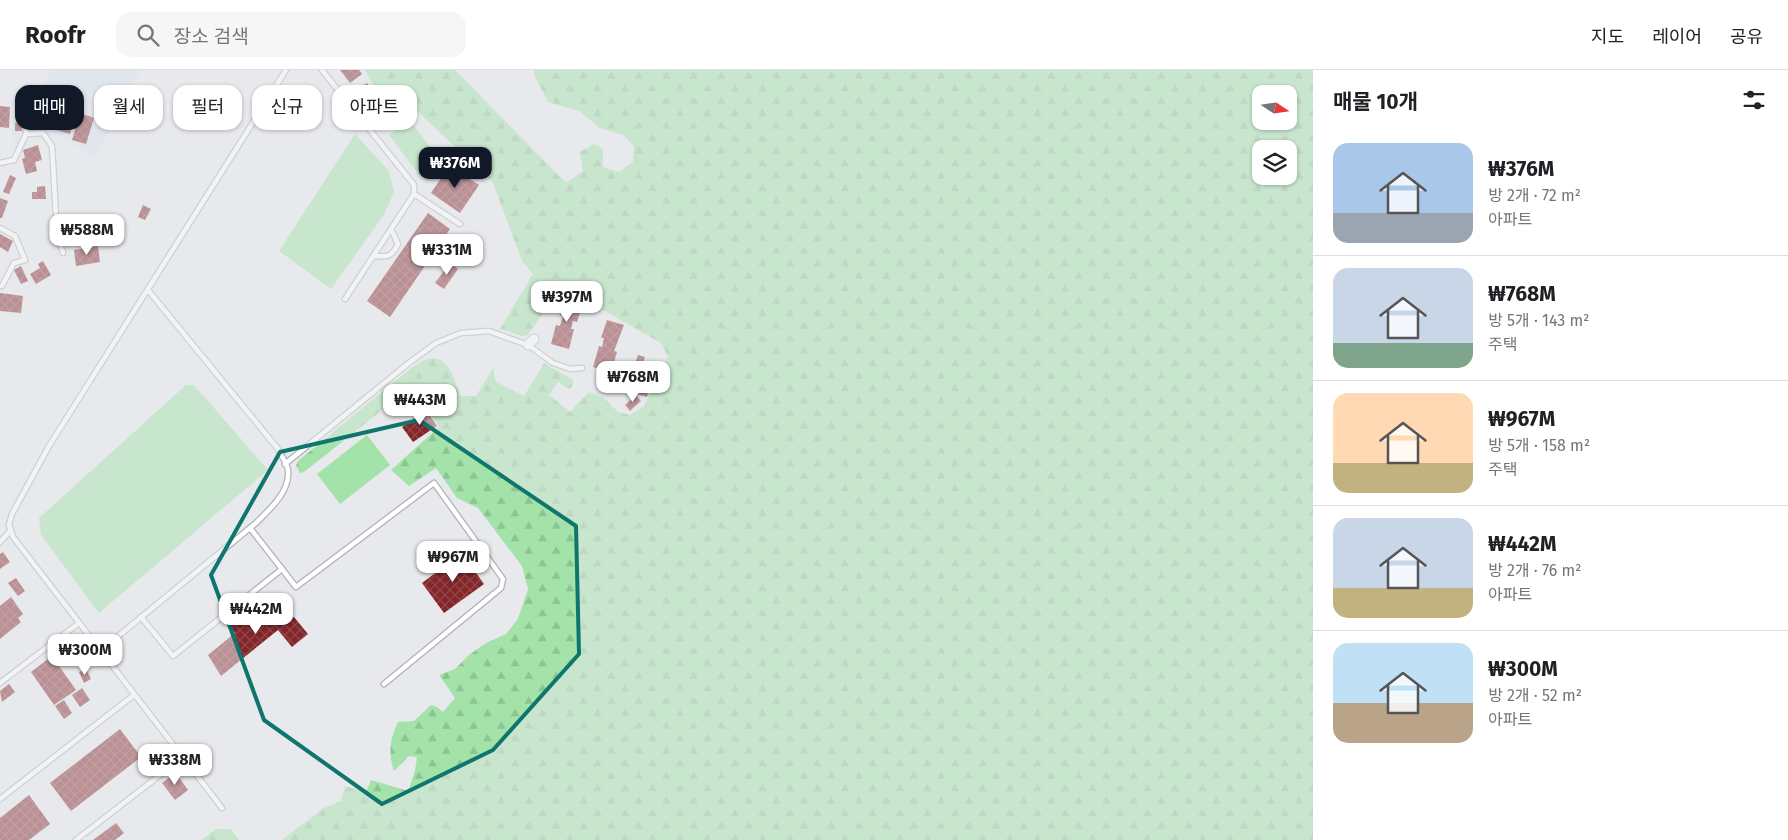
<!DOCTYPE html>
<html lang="ko">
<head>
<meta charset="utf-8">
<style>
  body { margin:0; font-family:"Fira Sans","Noto Sans KR",sans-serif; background:#f6f6f6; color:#202124; height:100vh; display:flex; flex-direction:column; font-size:19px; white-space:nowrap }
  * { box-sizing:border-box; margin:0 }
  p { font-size:16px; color:#757577 }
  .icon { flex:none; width:28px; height:28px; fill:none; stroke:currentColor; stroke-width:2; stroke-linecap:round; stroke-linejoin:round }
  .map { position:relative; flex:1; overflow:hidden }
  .drawer { display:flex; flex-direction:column; background:#fff; width:475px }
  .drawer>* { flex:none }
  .guide { position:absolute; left:15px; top:15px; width:475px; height:45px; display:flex; gap:10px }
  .needle { width:32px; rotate:103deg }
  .controls { position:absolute; left:1252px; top:15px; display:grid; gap:10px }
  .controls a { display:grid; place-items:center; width:45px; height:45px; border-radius:10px; background:#fff; box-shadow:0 1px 4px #0004; font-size:25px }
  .price { position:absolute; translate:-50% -42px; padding:0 11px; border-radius:10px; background:#fff; color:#222; font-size:16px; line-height:32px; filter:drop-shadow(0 1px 2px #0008) }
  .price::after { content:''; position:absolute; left:50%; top:30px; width:15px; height:11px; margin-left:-8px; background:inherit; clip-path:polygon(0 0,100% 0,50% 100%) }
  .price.selected { background:#111827; color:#fff }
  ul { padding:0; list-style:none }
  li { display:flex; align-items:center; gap:15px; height:125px; padding:0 20px }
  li+li { border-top:1px solid #e0e0e0 }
  li span { display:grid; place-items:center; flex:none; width:140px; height:100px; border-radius:15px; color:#555 }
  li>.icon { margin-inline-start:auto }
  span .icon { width:60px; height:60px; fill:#fffc; stroke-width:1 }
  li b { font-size:21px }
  h2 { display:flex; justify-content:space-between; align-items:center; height:60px; padding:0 20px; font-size:21px }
  .chip { padding:0 18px; border-radius:15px; background:#fff; box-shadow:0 1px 4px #0004; font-size:18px; line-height:45px }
  .chip.selected { background:#111827; color:#fff }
  header { display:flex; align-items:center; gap:30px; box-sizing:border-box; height:70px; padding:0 25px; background:#fff; border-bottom:1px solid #e0e0e0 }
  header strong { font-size:24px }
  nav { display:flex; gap:28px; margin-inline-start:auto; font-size:18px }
  .search { width:350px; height:45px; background:#f6f6f6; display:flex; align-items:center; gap:12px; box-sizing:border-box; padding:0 18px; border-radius:15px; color:#757577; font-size:19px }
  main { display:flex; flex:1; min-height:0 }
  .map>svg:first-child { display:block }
</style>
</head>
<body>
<header>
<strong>Roofr</strong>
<div class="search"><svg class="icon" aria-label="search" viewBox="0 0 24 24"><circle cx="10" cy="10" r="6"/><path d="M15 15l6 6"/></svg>장소 검색</div>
<nav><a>지도</a><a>레이어</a><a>공유</a></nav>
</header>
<main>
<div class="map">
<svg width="1313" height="770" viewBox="0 0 1313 770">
  <defs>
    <pattern id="forest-firs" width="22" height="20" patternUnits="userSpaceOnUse" patternTransform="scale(1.25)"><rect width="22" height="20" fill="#a3e2a8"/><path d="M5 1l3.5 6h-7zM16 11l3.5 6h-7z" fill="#8dc392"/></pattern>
    <pattern id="building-cross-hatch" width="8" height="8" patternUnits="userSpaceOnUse" patternTransform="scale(1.25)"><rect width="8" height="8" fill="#84252a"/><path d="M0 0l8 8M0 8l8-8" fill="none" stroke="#914549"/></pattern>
  </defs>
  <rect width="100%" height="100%" fill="#e7e9ec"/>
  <polygon fill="#dae0eb" points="49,0 140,0 96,87 50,61 31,61 21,64 16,73 11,61 12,51 21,51 22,24 26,18 47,13"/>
  <g fill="url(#forest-firs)" fill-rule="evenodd">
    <path d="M365 0H455L566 113 583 101 580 82 594 74 603 79V97L619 102 633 92 634 76 625 66 600 58 579 41 548 32 535 7 534 0H1313V770H282L324 738 341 731 345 716 366 722 371 710 408 721 415 701 417 687 409 686 394 701C388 683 390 669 398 652L414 651 431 635 437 637 443 642 455 628 439 605 455 599 469 585 486 573 506 564 518 549 528 519 522 496 478 438 457 428 436 398 409 416 391 400 439 357 419 326 411 322 391 333 304 402 300 403 296 396 298 391 411 298C416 295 423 290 428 289 450 284 455 312 460 326H476L493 298 496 312 524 326 544 293 573 310V316L569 319 558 312 549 325 570 342 589 322 604 328 618 342 630 345 644 336 668 287 661 273 557 214 549 229V234L528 265 522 266 500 259 533 204 522 191 493 113 414 38 386 37ZM1261 24H1289V51H1261ZM1261 79H1289V106H1261Z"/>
    <polygon points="216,759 231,759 239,770 201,770"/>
  </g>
  <g fill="#a3e2a8">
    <polygon points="409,49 440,90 420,106 389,65"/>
    <polygon points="355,64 389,101 394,122 384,145 331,219 279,181"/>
    <polygon points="186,315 194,315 268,400 99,543 41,465 39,448"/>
    <polygon points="367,365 390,395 340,434 317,404"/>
  </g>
  <g fill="url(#building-cross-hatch)">
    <polygon points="340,0 359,0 362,4 350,13"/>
    <polygon points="367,13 371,19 364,24 359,18"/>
    <polygon points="30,26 49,26 48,59 29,58"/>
    <polygon points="64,34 78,38 70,64 56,60"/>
    <polygon points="0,36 10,37 9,58 0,57"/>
    <polygon points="80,43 94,48 86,74 72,70"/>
    <polygon points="21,52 22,61 15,61 15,53"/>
    <polygon points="38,75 42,90 35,92 37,101 26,104 22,89 25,88 23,80"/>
    <polygon points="449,96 479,115 460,143 431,123"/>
    <polygon points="10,105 16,108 9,124 3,122"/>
    <polygon points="45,116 46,129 32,129 32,122 37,122 37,117"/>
    <polygon points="0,128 8,131 2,148 0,148"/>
    <polygon points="143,135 151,139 145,150 138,147"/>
    <polygon points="428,143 450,159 390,247 367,231"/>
    <polygon points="0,164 13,171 8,182 0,177"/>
    <polygon points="98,176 100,192 76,196 74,180"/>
    <polygon points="43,191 51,205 36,214 30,204 40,198 38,194"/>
    <polygon points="450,193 458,199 444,219 435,213"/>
    <polygon points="21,196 28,211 21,214 14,200"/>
    <polygon points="0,223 23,226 21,243 0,241"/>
    <polygon points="565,227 583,232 577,252 573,251 571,259 574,259 569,279 551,274 556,255 560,256 563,246 560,245"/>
    <polygon points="607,250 624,255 614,281 617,282 611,302 593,297 599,276 602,277 604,268 601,268"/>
    <polygon points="638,285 645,287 643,292 651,294 647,311 631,306"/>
    <polygon points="640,313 650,316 647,327 637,324"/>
    <polygon points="636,325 641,331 630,341 625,335"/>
    <polygon points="426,340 437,356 413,372 402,357"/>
    <polygon points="3,482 10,492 0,499 0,484"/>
    <polygon points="462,483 484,514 444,543 422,513"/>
    <polygon points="16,508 25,521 18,526 8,513"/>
    <polygon points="11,527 23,544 18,548 21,552 0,569 0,536"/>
    <polygon points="277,527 285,537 282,540 290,550 294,547 308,564 292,577 278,560 221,606 208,585 235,563 227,553 235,547 242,555"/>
    <polygon points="52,586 76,620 54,635 31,602"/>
    <polygon points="86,599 91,609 84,613 79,602"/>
    <polygon points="9,614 15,622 2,632 0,621"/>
    <polygon points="82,618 90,630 80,637 72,625"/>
    <polygon points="64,630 72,643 64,649 55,636"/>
    <polygon points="120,659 141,687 71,741 50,713"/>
    <polygon points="176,703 188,720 175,730 162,713"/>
    <polygon points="29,725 50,754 29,770 0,770 0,748"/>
    <polygon points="116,753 124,763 115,770 93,770"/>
  </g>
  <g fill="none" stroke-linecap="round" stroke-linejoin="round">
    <g stroke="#b0b2b6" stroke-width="7">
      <g id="service">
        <polyline points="322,0 414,115 414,124 345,229"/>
        <polyline points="26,64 43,63 52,76 57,164 63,183"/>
        <polyline points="0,93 14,90 26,64 25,27 28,21 49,18 75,23"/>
        <polyline points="414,124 460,154"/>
        <polyline points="0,158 15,166 25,190 14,193 2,216"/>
        <path d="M374 186C387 187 392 187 398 174L391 159"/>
        <polyline points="285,394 410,292 436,273 461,263 489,261 528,275 553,293 570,299 582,298"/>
        <polyline points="0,472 11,460"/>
        <polyline points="282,499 296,517 434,413 503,509 501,518 384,614"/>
        <polyline points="141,547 173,586 282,499 250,458"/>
        <path d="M100 581 256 453C269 440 290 422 288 401 288 394 281 386 278 379L148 220"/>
        <polyline points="0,613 79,553"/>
        <polyline points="0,729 134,625"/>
        <polyline points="222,738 13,467 9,455 12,444 49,376 286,0"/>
        <polyline points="76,770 182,688"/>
      </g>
    </g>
    <g stroke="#b0b2b6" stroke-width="11">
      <polyline id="minor" points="528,275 534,269"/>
    </g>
    <use href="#service" stroke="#fff" stroke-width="4.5"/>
    <use href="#minor" stroke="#fff" stroke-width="9"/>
  </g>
  <path d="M0 0H1313V770H0ZM419 350 576 456 579 584 493 680 382 734 264 650 211 505 280 382Z" fill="#e7e9ec" fill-opacity=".55" fill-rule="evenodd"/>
  <path fill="none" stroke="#0f766e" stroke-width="4" stroke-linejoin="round" d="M419 350 576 456 579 584 493 680 382 734 264 650 211 505 280 382Z"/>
</svg>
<div class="controls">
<a><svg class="needle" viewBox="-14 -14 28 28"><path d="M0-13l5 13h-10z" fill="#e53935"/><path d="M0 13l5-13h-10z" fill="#757577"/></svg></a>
<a><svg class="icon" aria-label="layers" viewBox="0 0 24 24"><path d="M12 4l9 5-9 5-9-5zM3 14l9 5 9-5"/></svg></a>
</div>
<b class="price selected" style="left:455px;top:119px">₩376M</b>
<b class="price" style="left:87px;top:186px">₩588M</b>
<b class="price" style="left:447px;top:206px">₩331M</b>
<b class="price" style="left:567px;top:253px">₩397M</b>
<b class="price" style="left:633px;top:333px">₩768M</b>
<b class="price" style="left:420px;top:356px">₩443M</b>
<b class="price" style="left:453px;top:513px">₩967M</b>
<b class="price" style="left:256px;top:565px">₩442M</b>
<b class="price" style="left:85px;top:606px">₩300M</b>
<b class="price" style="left:175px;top:716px">₩338M</b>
<div class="guide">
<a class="chip selected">매매</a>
<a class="chip">월세</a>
<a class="chip">필터</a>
<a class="chip">신규</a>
<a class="chip">아파트</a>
</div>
</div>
<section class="drawer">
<h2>매물 10개<svg class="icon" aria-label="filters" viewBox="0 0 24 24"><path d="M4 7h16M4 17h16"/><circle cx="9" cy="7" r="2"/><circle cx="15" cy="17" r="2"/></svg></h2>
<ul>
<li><span style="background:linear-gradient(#a9c7e8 70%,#9aa5b1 0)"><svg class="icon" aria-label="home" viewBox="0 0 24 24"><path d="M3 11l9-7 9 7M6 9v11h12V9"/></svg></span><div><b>₩376M</b><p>방 2개 · 72 m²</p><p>아파트</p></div></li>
<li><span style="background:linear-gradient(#c9d6e8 75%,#7fa58c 0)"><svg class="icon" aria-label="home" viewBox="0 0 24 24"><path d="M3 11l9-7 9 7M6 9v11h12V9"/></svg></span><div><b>₩768M</b><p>방 5개 · 143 m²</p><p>주택</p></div></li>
<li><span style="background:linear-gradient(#ffd9b3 70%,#c2b280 0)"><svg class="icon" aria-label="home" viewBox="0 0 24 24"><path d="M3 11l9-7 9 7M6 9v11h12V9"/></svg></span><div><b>₩967M</b><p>방 5개 · 158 m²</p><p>주택</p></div></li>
<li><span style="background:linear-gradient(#c9d6e8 70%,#c2b280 0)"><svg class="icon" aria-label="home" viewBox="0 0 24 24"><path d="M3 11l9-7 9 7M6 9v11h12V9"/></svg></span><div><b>₩442M</b><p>방 2개 · 76 m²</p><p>아파트</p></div></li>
<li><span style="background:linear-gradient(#bfe0f5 60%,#b9a48a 0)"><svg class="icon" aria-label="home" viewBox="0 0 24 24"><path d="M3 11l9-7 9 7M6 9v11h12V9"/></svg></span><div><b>₩300M</b><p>방 2개 · 52 m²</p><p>아파트</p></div></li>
</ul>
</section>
</main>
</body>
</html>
